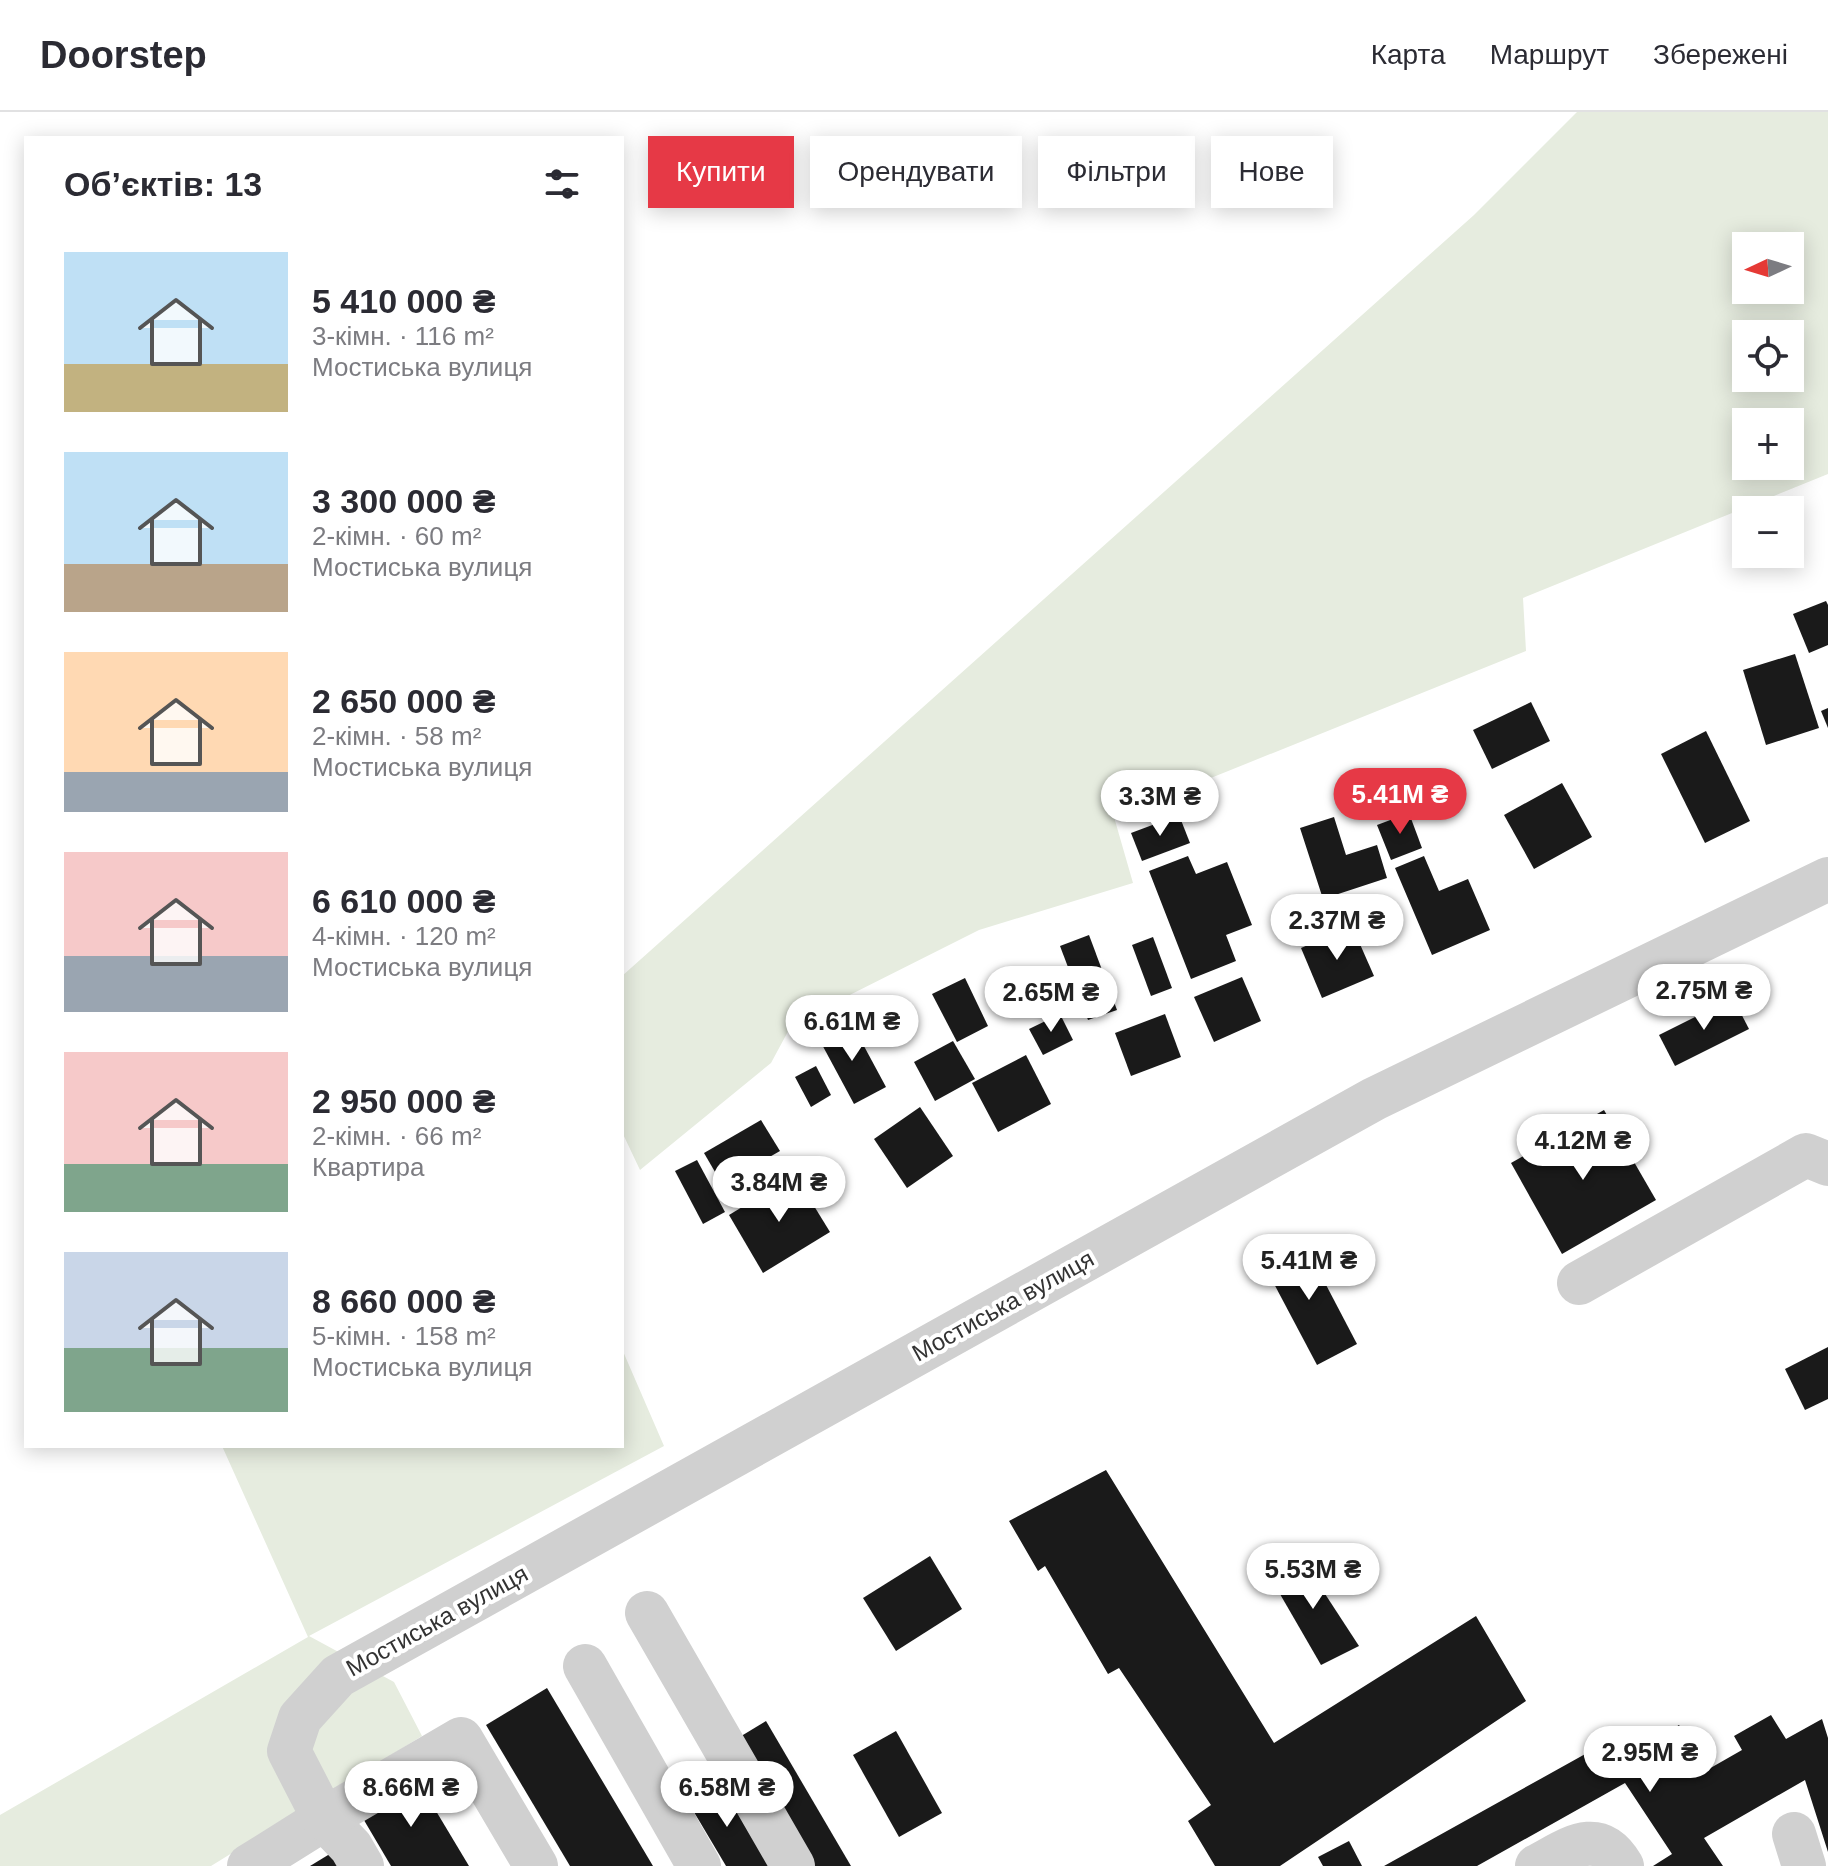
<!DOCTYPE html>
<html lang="uk">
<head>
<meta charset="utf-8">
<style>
  body { margin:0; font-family:Helvetica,sans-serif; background:#f7f7f7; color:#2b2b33; height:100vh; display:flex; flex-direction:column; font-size:30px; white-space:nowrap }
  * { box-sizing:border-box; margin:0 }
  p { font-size:26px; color:#7c7c81 }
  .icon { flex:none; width:44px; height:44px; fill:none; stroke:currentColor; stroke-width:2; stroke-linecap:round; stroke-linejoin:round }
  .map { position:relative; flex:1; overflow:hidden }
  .sheet { position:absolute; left:24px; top:24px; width:600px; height:1312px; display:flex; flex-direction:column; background:#fff; border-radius:0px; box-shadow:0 4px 20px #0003 }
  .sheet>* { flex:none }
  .banner { position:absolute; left:648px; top:24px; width:760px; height:72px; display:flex; gap:16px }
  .needle { width:52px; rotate:266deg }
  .tools { position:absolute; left:1732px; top:120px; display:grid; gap:16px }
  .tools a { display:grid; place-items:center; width:72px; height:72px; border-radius:0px; background:#fff; box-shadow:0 4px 20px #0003; font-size:40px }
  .price { position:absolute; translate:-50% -68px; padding:0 18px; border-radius:28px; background:#fff; color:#222; font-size:26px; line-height:52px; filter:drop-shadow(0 2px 4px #0008) }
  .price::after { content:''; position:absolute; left:50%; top:48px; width:24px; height:18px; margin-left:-12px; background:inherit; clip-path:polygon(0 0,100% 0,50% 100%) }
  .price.current { background:#e63946; color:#fff }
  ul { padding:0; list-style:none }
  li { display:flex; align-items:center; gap:24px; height:200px; padding:0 40px }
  li span { display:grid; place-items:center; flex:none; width:224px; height:160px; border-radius:0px; color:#555 }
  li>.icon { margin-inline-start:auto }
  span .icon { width:96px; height:96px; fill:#fffc; stroke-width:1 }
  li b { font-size:34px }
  h2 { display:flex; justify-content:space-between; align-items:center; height:96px; padding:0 40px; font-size:34px }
  .tag { padding:0 28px; border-radius:0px; background:#fff; box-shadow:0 4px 20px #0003; font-size:28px; line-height:72px }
  .tag.current { background:#e63946; color:#fff }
  header { display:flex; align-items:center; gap:48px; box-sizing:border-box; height:112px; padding:0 40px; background:#fff; border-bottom:2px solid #e1e1e2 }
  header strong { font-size:38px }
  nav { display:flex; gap:44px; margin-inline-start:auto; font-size:28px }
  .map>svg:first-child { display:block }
</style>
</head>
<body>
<header>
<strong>Doorstep</strong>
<nav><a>Карта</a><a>Маршрут</a><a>Збережені</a></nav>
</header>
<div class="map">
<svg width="1828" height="1754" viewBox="0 0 1828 1754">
  <rect width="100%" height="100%" fill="#fff"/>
  <g fill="#e6ecdf" fill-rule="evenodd">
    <path d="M1577 0H1828V362L1523 486 1526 539 1114 705 1133 771 979 818 792 912 771 951 640 1058 622 1020V864L1474 103ZM1746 134H1790V178H1746ZM1746 222H1790V266H1746ZM1746 310H1790V354H1746Z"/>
    <polygon points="622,1237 664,1334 309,1524 394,1570 422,1624 211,1754 0,1754 0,1703 308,1525 222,1334 622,1334"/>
  </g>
  <g fill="#1a1a1a">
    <polygon points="1826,489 1828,493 1828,533 1809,541 1793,502"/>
    <polygon points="1795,542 1819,616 1766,633 1743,558"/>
    <polygon points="1531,590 1550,629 1492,657 1473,618"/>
    <polygon points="1828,596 1828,616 1821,599"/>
    <polygon points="1706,619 1750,709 1705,731 1661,642"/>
    <polygon points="1562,671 1592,725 1534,757 1504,703"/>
    <polygon points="1409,701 1422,736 1391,748 1377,713"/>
    <polygon points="1179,703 1190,731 1142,749 1131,721"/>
    <polygon points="1334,705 1346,743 1377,733 1387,766 1323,787 1300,716"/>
    <polygon points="1188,744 1196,762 1227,750 1252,813 1226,823 1236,849 1191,867 1149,759"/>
    <polygon points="1424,744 1439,779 1468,767 1490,818 1432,843 1395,756"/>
    <polygon points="1352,814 1374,864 1322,886 1301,836"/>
    <polygon points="1089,823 1117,898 1088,908 1060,834"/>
    <polygon points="1153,825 1172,876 1151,884 1132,833"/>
    <polygon points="1242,865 1261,909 1214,930 1194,885"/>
    <polygon points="965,866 988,914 957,930 932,882"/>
    <polygon points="1733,886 1749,917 1675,954 1659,923"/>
    <polygon points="1060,902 1073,928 1043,943 1029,917"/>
    <polygon points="1165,902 1181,945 1131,964 1115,921"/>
    <polygon points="851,910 886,975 854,992 819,927"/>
    <polygon points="953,929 975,967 935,989 914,950"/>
    <polygon points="1026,943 1051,992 998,1020 972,971"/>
    <polygon points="816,954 831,983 811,995 795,965"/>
    <polygon points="920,995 953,1044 907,1076 874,1027"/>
    <polygon points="1604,998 1656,1088 1562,1142 1511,1051"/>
    <polygon points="761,1008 780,1039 722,1072 704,1041"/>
    <polygon points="697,1048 725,1100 703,1112 675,1059"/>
    <polygon points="795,1063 830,1120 763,1161 729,1103"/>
    <polygon points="1302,1127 1357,1232 1317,1253 1262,1149"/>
    <polygon points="1828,1235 1828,1287 1805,1298 1785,1257"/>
    <polygon points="1106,1358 1274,1631 1476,1504 1526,1589 1280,1754 1215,1754 1188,1709 1211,1693 1119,1556 1108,1562 1045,1454 1038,1459 1009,1409"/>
    <polygon points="1299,1442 1359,1534 1321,1553 1269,1463"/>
    <polygon points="930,1444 962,1497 896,1539 863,1486"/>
    <polygon points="547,1576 653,1754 570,1754 486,1613"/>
    <polygon points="1771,1603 1786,1627 1822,1607 1828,1626 1828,1740 1805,1668 1704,1726 1723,1754 1653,1754 1672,1742 1625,1671 1477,1754 1384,1754 1614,1626 1631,1615 1644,1635 1679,1613 1707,1658 1742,1638 1734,1624"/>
    <polygon points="766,1609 851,1754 806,1754 733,1629"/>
    <polygon points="896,1619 942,1701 899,1725 853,1643"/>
    <polygon points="415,1664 469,1754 391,1754 358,1698"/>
    <polygon points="720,1671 769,1754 726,1754 688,1690"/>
    <polygon points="1349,1729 1362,1754 1323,1754 1318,1745"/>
    <polygon points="333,1740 341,1754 310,1754"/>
  </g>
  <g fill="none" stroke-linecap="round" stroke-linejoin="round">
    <g stroke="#d0d0d0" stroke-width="44">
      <polyline points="1579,1171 1806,1043 1828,1052"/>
      <polyline points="647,1501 793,1754"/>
      <polyline points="585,1554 699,1754"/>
      <polyline points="1794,1722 1804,1754"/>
      <polyline points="249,1754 324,1707 351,1735 362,1754"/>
      <polyline points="536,1754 461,1627 324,1707 289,1639 300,1606 338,1564 1374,987 1828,767"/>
      <path d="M1537 1754C1568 1738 1598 1713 1622 1754"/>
    </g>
  </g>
  <g text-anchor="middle" stroke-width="8" stroke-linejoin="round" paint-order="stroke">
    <g font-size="24" fill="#333" stroke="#fff">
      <text transform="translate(1003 1194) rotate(-29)" y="8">Мостиська вулиця</text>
      <text transform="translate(437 1509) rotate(-29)" y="8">Мостиська вулиця</text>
    </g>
  </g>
</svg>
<div class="tools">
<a><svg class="needle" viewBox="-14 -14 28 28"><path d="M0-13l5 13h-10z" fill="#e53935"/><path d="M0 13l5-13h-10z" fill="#7c7c81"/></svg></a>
<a><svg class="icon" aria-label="locate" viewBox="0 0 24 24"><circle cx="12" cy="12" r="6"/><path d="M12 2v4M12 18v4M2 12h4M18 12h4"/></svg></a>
<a>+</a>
<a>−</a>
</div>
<b class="price current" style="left:1400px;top:724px">5.41M ₴</b>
<b class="price" style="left:1160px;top:726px">3.3M ₴</b>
<b class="price" style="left:1337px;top:850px">2.37M ₴</b>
<b class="price" style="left:1704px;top:920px">2.75M ₴</b>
<b class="price" style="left:1051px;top:922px">2.65M ₴</b>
<b class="price" style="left:852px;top:951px">6.61M ₴</b>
<b class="price" style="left:1583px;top:1070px">4.12M ₴</b>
<b class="price" style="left:779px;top:1112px">3.84M ₴</b>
<b class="price" style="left:1309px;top:1190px">5.41M ₴</b>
<b class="price" style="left:1313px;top:1499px">5.53M ₴</b>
<b class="price" style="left:1650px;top:1682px">2.95M ₴</b>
<b class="price" style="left:411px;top:1717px">8.66M ₴</b>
<b class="price" style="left:727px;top:1717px">6.58M ₴</b>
<div class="banner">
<a class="tag current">Купити</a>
<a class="tag">Орендувати</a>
<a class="tag">Фільтри</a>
<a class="tag">Нове</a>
</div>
<section class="sheet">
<h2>Об’єктів: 13<svg class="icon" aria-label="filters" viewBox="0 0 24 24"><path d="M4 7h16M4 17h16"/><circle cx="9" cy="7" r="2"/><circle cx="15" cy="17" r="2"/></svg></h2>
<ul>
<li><span style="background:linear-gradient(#bfe0f5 70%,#c2b280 0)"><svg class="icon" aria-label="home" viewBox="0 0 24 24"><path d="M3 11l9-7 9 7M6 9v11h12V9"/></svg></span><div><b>5 410 000 ₴</b><p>3-кімн. · 116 m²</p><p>Мостиська вулиця</p></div></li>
<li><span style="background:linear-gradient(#bfe0f5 70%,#b9a48a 0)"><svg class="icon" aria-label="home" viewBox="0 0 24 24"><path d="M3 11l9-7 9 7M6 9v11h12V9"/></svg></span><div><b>3 300 000 ₴</b><p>2-кімн. · 60 m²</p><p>Мостиська вулиця</p></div></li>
<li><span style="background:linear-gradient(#ffd9b3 75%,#9aa5b1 0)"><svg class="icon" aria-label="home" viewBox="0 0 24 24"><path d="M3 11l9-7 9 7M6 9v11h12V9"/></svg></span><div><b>2 650 000 ₴</b><p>2-кімн. · 58 m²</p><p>Мостиська вулиця</p></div></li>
<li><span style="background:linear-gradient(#f6c9c9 65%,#9aa5b1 0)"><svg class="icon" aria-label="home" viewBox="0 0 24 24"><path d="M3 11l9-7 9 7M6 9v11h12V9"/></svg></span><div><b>6 610 000 ₴</b><p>4-кімн. · 120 m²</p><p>Мостиська вулиця</p></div></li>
<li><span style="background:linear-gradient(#f6c9c9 70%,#7fa58c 0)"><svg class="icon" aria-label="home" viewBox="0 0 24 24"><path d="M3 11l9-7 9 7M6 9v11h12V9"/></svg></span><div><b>2 950 000 ₴</b><p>2-кімн. · 66 m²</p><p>Квартира</p></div></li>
<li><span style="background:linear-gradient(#c9d6e8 60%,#7fa58c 0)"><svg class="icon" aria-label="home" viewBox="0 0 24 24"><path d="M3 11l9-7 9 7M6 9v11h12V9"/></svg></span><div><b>8 660 000 ₴</b><p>5-кімн. · 158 m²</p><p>Мостиська вулиця</p></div></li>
</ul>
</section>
</div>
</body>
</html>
